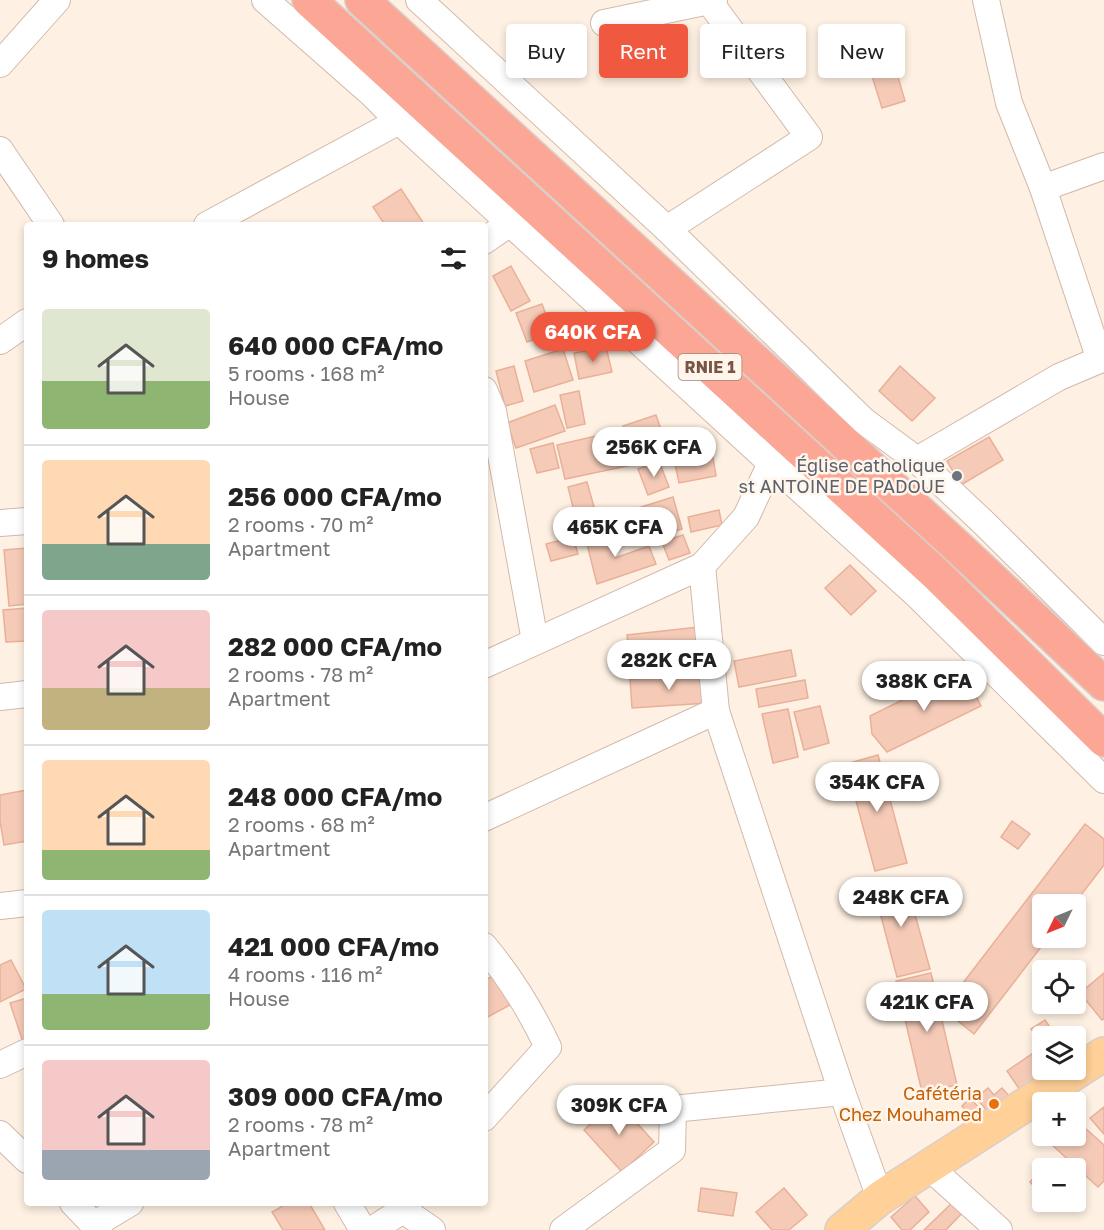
<!DOCTYPE html>
<html lang="en">
<head>
<meta charset="utf-8">
<style>
  body { margin:0; font-family:"Golos Text",sans-serif; background:#f6f6f6; color:#222; height:100vh; display:flex; flex-direction:column; font-size:22px; white-space:nowrap }
  * { box-sizing:border-box; margin:0 }
  p { font-size:20px; color:#767676 }
  .icon { flex:none; width:33px; height:33px; fill:none; stroke:currentColor; stroke-width:2; stroke-linecap:round; stroke-linejoin:round }
  .map { position:relative; flex:1; overflow:hidden }
  .panel { position:absolute; left:24px; top:222px; width:464px; height:984px; display:flex; flex-direction:column; background:#fff; border-radius:6px; box-shadow:0 3px 9px #0003 }
  .panel>* { flex:none }
  .guide { position:absolute; left:506px; top:24px; width:508px; height:54px; display:flex; gap:12px }
  .needle { width:39px; rotate:227deg }
  .tools { position:absolute; left:1032px; top:894px; display:grid; gap:12px }
  .tools a { display:grid; place-items:center; width:54px; height:54px; border-radius:6px; background:#fff; box-shadow:0 3px 9px #0003; font-size:30px }
  .price { position:absolute; translate:-50% -51px; padding:0 14px; border-radius:21px; background:#fff; color:#222; font-size:20px; line-height:39px; filter:drop-shadow(0 2px 3px #0008) }
  .price::after { content:''; position:absolute; left:50%; top:36px; width:18px; height:14px; margin-left:-9px; background:inherit; clip-path:polygon(0 0,100% 0,50% 100%) }
  .price.current { background:#f05840; color:#fff }
  ul { padding:0; list-style:none }
  li { display:flex; align-items:center; gap:18px; height:150px; padding:0 18px }
  li+li { border-top:2px solid #e0e0e0 }
  li span { display:grid; place-items:center; flex:none; width:168px; height:120px; border-radius:6px; color:#555 }
  li>.icon { margin-inline-start:auto }
  span .icon { width:72px; height:72px; fill:#fffc; stroke-width:1 }
  li b { font-size:26px }
  h2 { display:flex; justify-content:space-between; align-items:center; height:72px; padding:0 18px; font-size:26px }
  .chip { padding:0 21px; border-radius:6px; background:#fff; box-shadow:0 3px 9px #0003; font-size:21px; line-height:54px }
  .chip.current { background:#f05840; color:#fff }
  .map>svg:first-child { display:block }
</style>
</head>
<body>
<div class="map">
<svg width="1104" height="1230" viewBox="0 0 1104 1230">
  <rect width="100%" height="100%" fill="#fef1e3"/>
  <g fill="#f5cbb8" stroke="#e9b098" stroke-width="1.5">
    <polygon points="891,53 905,101 882,108 867,60"/>
    <polygon points="401,189 424,224 423,225 385,225 373,207"/>
    <polygon points="511,266 530,301 511,311 493,276"/>
    <polygon points="542,304 553,333 527,342 516,313"/>
    <polygon points="606,347 612,372 579,379 574,353"/>
    <polygon points="563,349 573,380 534,392 525,361"/>
    <polygon points="514,366 523,401 505,406 496,371"/>
    <polygon points="900,366 935,398 912,421 879,391"/>
    <polygon points="579,391 585,424 567,428 560,395"/>
    <polygon points="555,405 565,431 516,448 507,423"/>
    <polygon points="656,415 668,450 635,461 623,426"/>
    <polygon points="622,430 632,465 565,479 557,445"/>
    <polygon points="989,437 1003,460 961,485 947,461"/>
    <polygon points="553,443 559,468 537,473 530,449"/>
    <polygon points="712,452 716,476 679,483 674,459"/>
    <polygon points="659,461 669,487 648,495 638,469"/>
    <polygon points="587,482 594,507 574,511 568,487"/>
    <polygon points="673,497 682,529 648,539 638,508"/>
    <polygon points="719,510 722,525 691,532 688,517"/>
    <polygon points="608,530 615,558 649,546 656,564 597,584 585,536"/>
    <polygon points="683,535 690,553 669,560 662,542"/>
    <polygon points="573,537 578,554 551,561 546,544"/>
    <polygon points="27,548 27,604 9,606 4,550"/>
    <polygon points="850,565 876,591 851,615 825,588"/>
    <polygon points="27,608 27,641 6,642 3,610"/>
    <polygon points="707,626 710,654 630,663 627,635"/>
    <polygon points="791,650 796,676 739,687 734,661"/>
    <polygon points="963,670 981,706 887,752 872,734 870,716"/>
    <polygon points="706,674 708,703 632,708 630,679"/>
    <polygon points="805,680 808,698 759,707 756,689"/>
    <polygon points="820,706 829,743 804,750 794,712"/>
    <polygon points="788,709 798,757 773,763 762,714"/>
    <polygon points="878,755 907,863 875,871 846,764"/>
    <polygon points="27,790 27,841 4,845 0,821 0,795"/>
    <polygon points="1012,821 1030,834 1018,849 1001,837"/>
    <polygon points="1085,824 1104,839 1104,865 1074,904 1042,904 1042,938 1048,938 974,1034 943,1009"/>
    <polygon points="905,878 930,969 897,977 873,886"/>
    <polygon points="11,960 26,989 0,1002 0,965"/>
    <polygon points="931,973 957,1085 922,1092 896,981"/>
    <polygon points="1104,973 1104,1019 1102,1020 1080,993"/>
    <polygon points="494,975 510,1005 484,1019 484,981"/>
    <polygon points="27,998 27,1051 26,1051 10,1003"/>
    <polygon points="1045,1020 1056,1036 1042,1036 1042,1046 1031,1029"/>
    <polygon points="1071,1028 1083,1047 1076,1052 1076,1036 1058,1036"/>
    <polygon points="1042,1047 1042,1070 1050,1070 1020,1090 1007,1071"/>
    <polygon points="988,1088 994,1095 1002,1088 1009,1096 989,1113 976,1098"/>
    <polygon points="970,1098 983,1112 975,1120 962,1106"/>
    <polygon points="616,1100 654,1142 622,1172 584,1130"/>
    <polygon points="1104,1107 1104,1134 1090,1118"/>
    <polygon points="1076,1120 1104,1145 1104,1181 1098,1187 1051,1144 1059,1136 1076,1136"/>
    <polygon points="1051,1159 1061,1168 1042,1168 1042,1194 1030,1182"/>
    <polygon points="701,1188 737,1193 733,1216 698,1211"/>
    <polygon points="784,1188 807,1215 789,1230 772,1230 756,1212"/>
    <polygon points="915,1196 929,1212 910,1230 902,1230 891,1217"/>
    <polygon points="954,1201 964,1211 946,1230 924,1230"/>
    <polygon points="288,1203 309,1203 325,1230 283,1230 272,1212"/>
  </g>
  <g fill="none" stroke-linecap="round" stroke-linejoin="round">
    <g stroke="#d2b9ab" stroke-width="28">
      <g id="minor">
        <polyline points="265,0 372,94 399,121 771,463 916,594 1104,780"/>
        <polyline points="419,0 667,229 864,421 917,460 984,523 1104,642"/>
        <polyline points="986,0 1009,103 1043,188 1100,360"/>
        <polyline points="604,23 714,0"/>
        <polyline points="0,64 57,0"/>
        <polyline points="0,150 51,225"/>
        <polyline points="1043,188 1104,166"/>
        <polyline points="207,225 399,121"/>
        <polyline points="667,229 809,137 709,1"/>
        <polyline points="484,241 510,223"/>
        <polyline points="0,341 27,322"/>
        <polyline points="484,390 493,411 535,641"/>
        <polyline points="917,460 1059,377 1104,358"/>
        <polyline points="0,523 27,521"/>
        <polyline points="702,566 716,711 842,1092 880,1198"/>
        <polyline points="484,665 702,566 746,517 771,463"/>
        <polyline points="0,697 27,694"/>
        <polyline points="484,818 716,711"/>
        <polyline points="0,906 27,903"/>
        <path d="M484 946C511 978 530 1009 548 1047L484 1118"/>
        <polyline points="0,1065 27,1052"/>
        <polyline points="0,1134 27,1160"/>
        <polyline points="928,1166 999,1230"/>
        <polyline points="73,1203 99,1230"/>
        <polyline points="347,1203 363,1230"/>
        <polyline points="403,1210 432,1230"/>
        <polyline points="95,1224 130,1203"/>
        <polyline points="372,1230 403,1210 409,1203"/>
        <polyline points="563,1230 672,1150 673,1109 842,1092"/>
      </g>
    </g>
    <g stroke="#d9cfcb" stroke-width="36">
      <polyline id="major" points="842,1230 880,1198 1104,1054"/>
    </g>
    <g stroke="#d9cfcb" stroke-width="36">
      <g id="highway">
        <polyline points="309,0 936,574 1104,740"/>
        <polyline points="362,0 960,549 1104,684"/>
      </g>
    </g>
    <use href="#minor" stroke="#fff" stroke-width="26"/>
    <use href="#major" stroke="#ffd098" stroke-width="33"/>
    <use href="#highway" stroke="#fca795" stroke-width="33"/>
  </g>
  <circle fill="#6b7280" stroke="#fff5ea" stroke-width="2" cx="957" cy="476" r="6"/>
  <circle fill="#e8710a" stroke="#fff5ea" stroke-width="2" cx="994" cy="1104" r="6"/>
  <g text-anchor="middle" stroke-width="5" stroke-linejoin="round" paint-order="stroke">
    <rect fill="#fff5ea" stroke="#a08478" stroke-width="1.5" x="678.5" y="354" width="63" height="26" rx="4.5"/>
    <g font-size="16" font-weight="bold" fill="#775447">
      <text x="710" y="373">RNIE 1</text>
    </g>
    <g font-size="18" fill="#5b616d" stroke="#fff5ea" text-anchor="end">
      <text x="945" y="472">Église catholique<tspan x="945" dy="21">st ANTOINE DE PADOUE</tspan></text>
    </g>
    <g font-size="18" fill="#c56008" stroke="#fff5ea" text-anchor="end">
      <text x="982" y="1100">Cafétéria<tspan x="982" dy="21">Chez Mouhamed</tspan></text>
    </g>
  </g>
</svg>
<div class="tools">
<a><svg class="needle" viewBox="-14 -14 28 28"><path d="M0-13l5 13h-10z" fill="#e53935"/><path d="M0 13l5-13h-10z" fill="#767676"/></svg></a>
<a><svg class="icon" aria-label="locate" viewBox="0 0 24 24"><circle cx="12" cy="12" r="6"/><path d="M12 2v4M12 18v4M2 12h4M18 12h4"/></svg></a>
<a><svg class="icon" aria-label="layers" viewBox="0 0 24 24"><path d="M12 4l9 5-9 5-9-5zM3 14l9 5 9-5"/></svg></a>
<a>+</a>
<a>−</a>
</div>
<b class="price current" style="left:593px;top:363px">640K CFA</b>
<b class="price" style="left:654px;top:478px">256K CFA</b>
<b class="price" style="left:615px;top:558px">465K CFA</b>
<b class="price" style="left:669px;top:691px">282K CFA</b>
<b class="price" style="left:924px;top:712px">388K CFA</b>
<b class="price" style="left:877px;top:813px">354K CFA</b>
<b class="price" style="left:901px;top:928px">248K CFA</b>
<b class="price" style="left:927px;top:1033px">421K CFA</b>
<b class="price" style="left:619px;top:1136px">309K CFA</b>
<div class="guide">
<a class="chip">Buy</a>
<a class="chip current">Rent</a>
<a class="chip">Filters</a>
<a class="chip">New</a>
</div>
<section class="panel">
<h2>9 homes<svg class="icon" aria-label="filters" viewBox="0 0 24 24"><path d="M4 7h16M4 17h16"/><circle cx="9" cy="7" r="2"/><circle cx="15" cy="17" r="2"/></svg></h2>
<ul>
<li><span style="background:linear-gradient(#dfe7d0 60%,#8fb573 0)"><svg class="icon" aria-label="home" viewBox="0 0 24 24"><path d="M3 11l9-7 9 7M6 9v11h12V9"/></svg></span><div><b>640 000 CFA/mo</b><p>5 rooms · 168 m²</p><p>House</p></div></li>
<li><span style="background:linear-gradient(#ffd9b3 70%,#7fa58c 0)"><svg class="icon" aria-label="home" viewBox="0 0 24 24"><path d="M3 11l9-7 9 7M6 9v11h12V9"/></svg></span><div><b>256 000 CFA/mo</b><p>2 rooms · 70 m²</p><p>Apartment</p></div></li>
<li><span style="background:linear-gradient(#f6c9c9 65%,#c2b280 0)"><svg class="icon" aria-label="home" viewBox="0 0 24 24"><path d="M3 11l9-7 9 7M6 9v11h12V9"/></svg></span><div><b>282 000 CFA/mo</b><p>2 rooms · 78 m²</p><p>Apartment</p></div></li>
<li><span style="background:linear-gradient(#ffd9b3 75%,#8fb573 0)"><svg class="icon" aria-label="home" viewBox="0 0 24 24"><path d="M3 11l9-7 9 7M6 9v11h12V9"/></svg></span><div><b>248 000 CFA/mo</b><p>2 rooms · 68 m²</p><p>Apartment</p></div></li>
<li><span style="background:linear-gradient(#bfe0f5 70%,#8fb573 0)"><svg class="icon" aria-label="home" viewBox="0 0 24 24"><path d="M3 11l9-7 9 7M6 9v11h12V9"/></svg></span><div><b>421 000 CFA/mo</b><p>4 rooms · 116 m²</p><p>House</p></div></li>
<li><span style="background:linear-gradient(#f6c9c9 75%,#9aa5b1 0)"><svg class="icon" aria-label="home" viewBox="0 0 24 24"><path d="M3 11l9-7 9 7M6 9v11h12V9"/></svg></span><div><b>309 000 CFA/mo</b><p>2 rooms · 78 m²</p><p>Apartment</p></div></li>
</ul>
</section>
</div>
</body>
</html>
